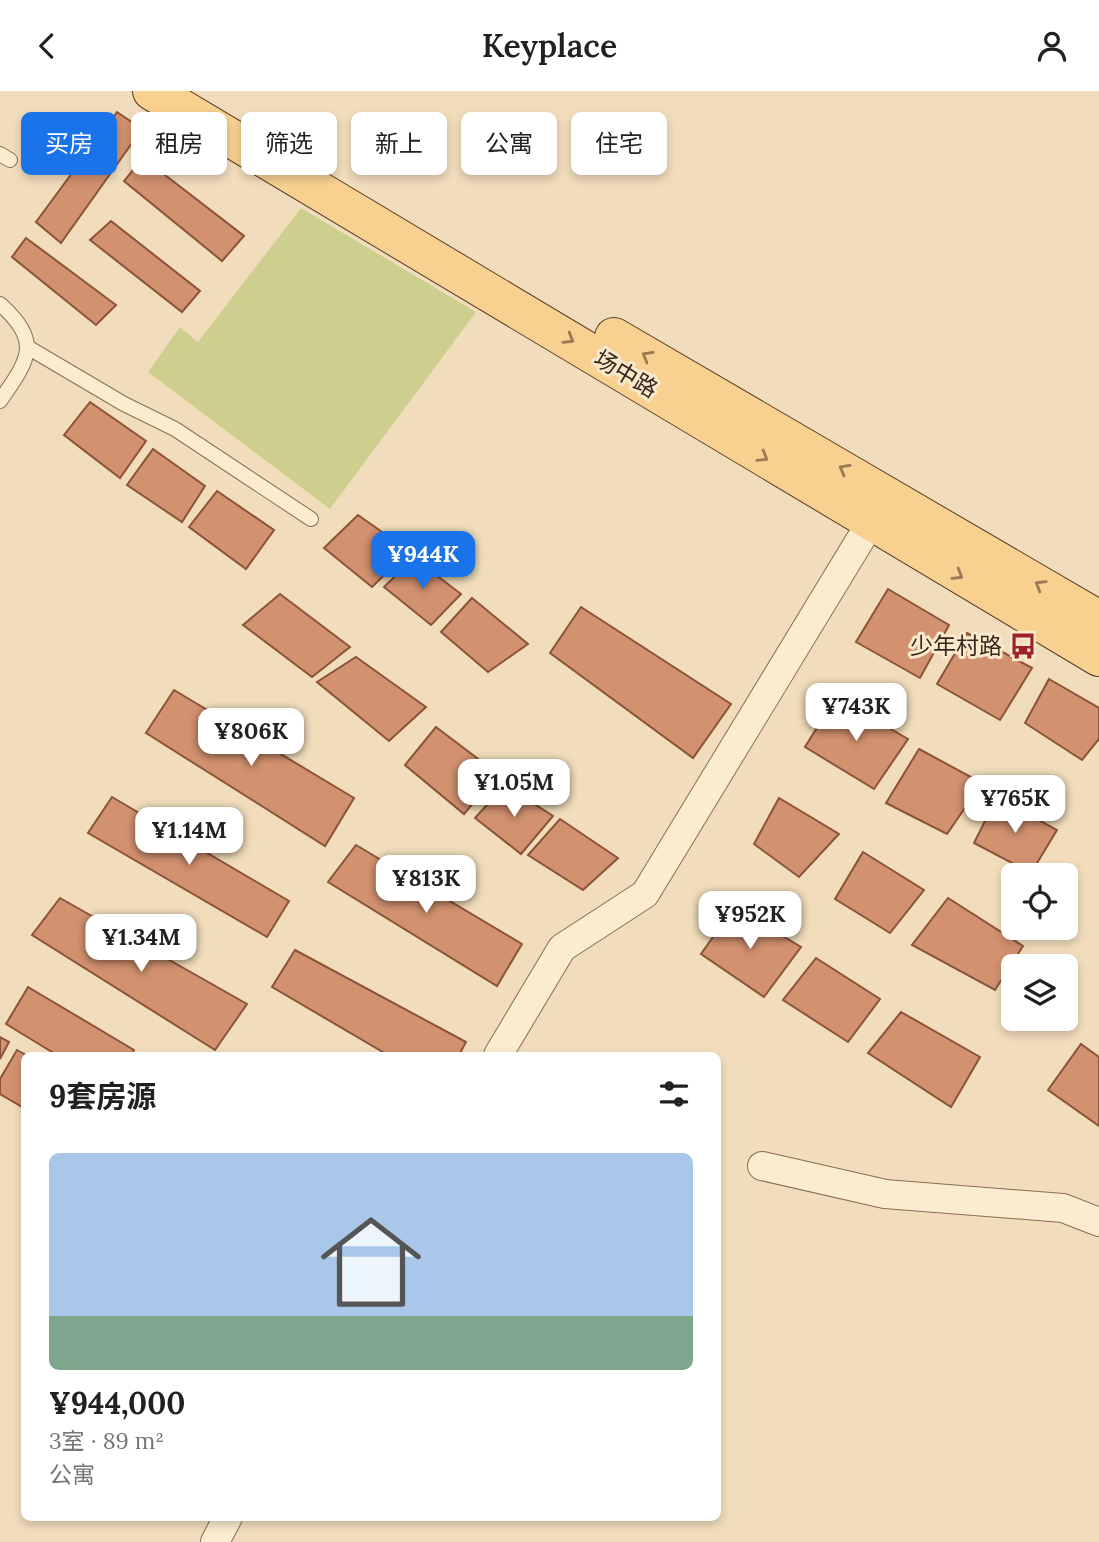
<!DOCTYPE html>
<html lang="zh">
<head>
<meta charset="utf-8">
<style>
  body { margin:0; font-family:Lora,"Noto Sans SC",serif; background:#f2f2f2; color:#202124; height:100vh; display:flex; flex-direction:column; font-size:26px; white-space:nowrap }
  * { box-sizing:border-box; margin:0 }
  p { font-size:23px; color:#757577 }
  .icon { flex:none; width:38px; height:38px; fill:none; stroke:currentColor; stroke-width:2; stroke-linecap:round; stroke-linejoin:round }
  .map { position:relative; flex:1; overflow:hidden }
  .details { position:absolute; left:21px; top:961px; width:700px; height:469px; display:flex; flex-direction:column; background:#fff; border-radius:10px; box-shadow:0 4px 10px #0003 }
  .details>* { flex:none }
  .top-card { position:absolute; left:21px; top:21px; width:700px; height:63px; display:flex; gap:14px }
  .buttons { position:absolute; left:1001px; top:772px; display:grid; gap:14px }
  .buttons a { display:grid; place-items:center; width:77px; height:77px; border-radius:10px; background:#fff; box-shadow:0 4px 10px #0003; font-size:35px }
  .price { position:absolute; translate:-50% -60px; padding:0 16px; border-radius:14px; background:#fff; color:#222; font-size:23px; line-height:46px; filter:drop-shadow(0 2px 4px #0008) }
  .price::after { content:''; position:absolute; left:50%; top:42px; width:21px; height:16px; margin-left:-10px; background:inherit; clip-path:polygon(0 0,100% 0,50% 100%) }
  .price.selected { background:#1a73e8; color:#fff }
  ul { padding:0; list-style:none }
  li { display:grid; align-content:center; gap:14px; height:371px; padding:0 28px }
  li span { display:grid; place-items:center; height:217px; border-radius:10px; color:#555 }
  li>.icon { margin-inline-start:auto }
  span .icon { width:126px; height:126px; fill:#fffc; stroke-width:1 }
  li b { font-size:30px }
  h2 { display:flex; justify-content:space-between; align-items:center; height:84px; padding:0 28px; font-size:30px }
  .pill { padding:0 24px; border-radius:10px; background:#fff; box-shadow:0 4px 10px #0003; font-size:24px; line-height:63px }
  .pill.selected { background:#1a73e8; color:#fff }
  header { display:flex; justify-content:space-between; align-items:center; height:91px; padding:0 28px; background:#fff; font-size:32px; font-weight:600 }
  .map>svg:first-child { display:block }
</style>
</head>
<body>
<header><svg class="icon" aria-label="back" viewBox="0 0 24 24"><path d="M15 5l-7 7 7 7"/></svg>Keyplace<svg class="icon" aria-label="person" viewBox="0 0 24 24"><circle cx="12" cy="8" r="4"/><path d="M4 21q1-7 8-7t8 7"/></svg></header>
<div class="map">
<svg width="1099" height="1451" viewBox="0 0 1099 1451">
  <rect width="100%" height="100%" fill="#f1ddbc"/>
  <polygon fill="#cdcf8f" points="301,117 476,221 330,418 148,281 180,236 198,251"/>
  <g fill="#d2916f" stroke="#8b5338" stroke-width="2">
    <polygon points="117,21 142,38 61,152 36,131"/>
    <polygon points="143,67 244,145 222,170 124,90"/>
    <polygon points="111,130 200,200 182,221 90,149"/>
    <polygon points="26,147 116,214 96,234 12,166"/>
    <polygon points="90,311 146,350 120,387 64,344"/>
    <polygon points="153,358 205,395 182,431 127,394"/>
    <polygon points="217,400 274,439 246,478 189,436"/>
    <polygon points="358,424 409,460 372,496 324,457"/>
    <polygon points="414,467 461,503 431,534 384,496"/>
    <polygon points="888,498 949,534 920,587 856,551"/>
    <polygon points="280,503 350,556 312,586 243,534"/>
    <polygon points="472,507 528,553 488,581 441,541"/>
    <polygon points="581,516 731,613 693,667 550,562"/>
    <polygon points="967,542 1032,577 1000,629 937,593"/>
    <polygon points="356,566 426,616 389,650 317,591"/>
    <polygon points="1049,588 1099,617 1099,648 1082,669 1025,632"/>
    <polygon points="174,599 354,707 325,755 146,642"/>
    <polygon points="836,606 908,648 874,698 805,656"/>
    <polygon points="436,636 498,683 464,723 405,674"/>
    <polygon points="919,658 982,692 947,743 886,712"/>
    <polygon points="505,694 553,725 521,763 475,727"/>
    <polygon points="112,706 289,810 267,846 88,742"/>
    <polygon points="997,706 1057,739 1031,782 974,752"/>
    <polygon points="779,707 839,743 799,786 754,753"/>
    <polygon points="560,728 618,767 583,799 528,764"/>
    <polygon points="356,754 522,853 497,895 328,791"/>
    <polygon points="863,761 924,799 890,842 835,808"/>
    <polygon points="60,807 247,913 215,959 32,844"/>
    <polygon points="948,807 1023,855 995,899 912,854"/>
    <polygon points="734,816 801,856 764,906 701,863"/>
    <polygon points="295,859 466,951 459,964 388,964 272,896"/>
    <polygon points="816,867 880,908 848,951 783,909"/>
    <polygon points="28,896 134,959 131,964 57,964 6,933"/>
    <polygon points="901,921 980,966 951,1016 868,962"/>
    <polygon points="0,946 9,951 0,968"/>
    <polygon points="1081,953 1099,966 1099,1035 1048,999"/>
    <polygon points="17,959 26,964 24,1017 0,1003 0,988"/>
  </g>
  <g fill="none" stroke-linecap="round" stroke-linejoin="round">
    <g stroke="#8a6d54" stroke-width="16">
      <g id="service">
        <polyline points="0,63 10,69"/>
        <path d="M0 213C43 252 28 269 0 310"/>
        <polyline points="29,257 124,313 175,338 311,428"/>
      </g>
    </g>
    <g stroke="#8a6d54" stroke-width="30">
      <g id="minor">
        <polyline points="498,964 562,857 645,803 882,413"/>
        <polyline points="762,1075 885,1103 1063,1117 1099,1131"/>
        <polyline points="215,1451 228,1426"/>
      </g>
    </g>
    <g stroke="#573b29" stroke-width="40">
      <g id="primary">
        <polyline points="152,0 1099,566"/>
        <polyline points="614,246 1099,529"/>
      </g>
    </g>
    <use href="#service" stroke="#fbebcf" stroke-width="14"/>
    <use href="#minor" stroke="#fbebcf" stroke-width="28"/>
    <use href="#primary" stroke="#f8d08f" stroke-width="38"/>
  </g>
  <defs><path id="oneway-chevron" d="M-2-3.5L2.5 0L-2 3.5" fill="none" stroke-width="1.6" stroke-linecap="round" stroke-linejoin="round" transform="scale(1.75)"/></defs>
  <g stroke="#987b54">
    <use href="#oneway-chevron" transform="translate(569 248) rotate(31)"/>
    <use href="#oneway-chevron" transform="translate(647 265) rotate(-150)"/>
    <use href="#oneway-chevron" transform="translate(763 366) rotate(31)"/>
    <use href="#oneway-chevron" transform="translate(844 378) rotate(-150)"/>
    <use href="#oneway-chevron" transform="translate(958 484) rotate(31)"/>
    <use href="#oneway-chevron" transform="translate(1040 494) rotate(-149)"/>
  </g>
  <defs>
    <g id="bus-bare" transform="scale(2.1)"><path d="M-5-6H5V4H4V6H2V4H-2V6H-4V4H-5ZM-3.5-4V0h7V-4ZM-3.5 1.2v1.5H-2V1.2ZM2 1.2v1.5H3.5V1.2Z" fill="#9d202a" stroke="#f8e8cc" stroke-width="2.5" paint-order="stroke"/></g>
  </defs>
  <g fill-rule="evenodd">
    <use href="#bus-bare" x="1023" y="555"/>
  </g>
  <g text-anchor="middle" stroke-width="6" stroke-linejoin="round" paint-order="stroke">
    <g font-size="23" fill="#38261a" stroke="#f8e8cc">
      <text transform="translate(626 283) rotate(31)" y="8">场中路</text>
    </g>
    <g font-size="23" fill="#38261a" stroke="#f8e8cc" text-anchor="end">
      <text x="1002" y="563">少年村路</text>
    </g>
  </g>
</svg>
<div class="buttons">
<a><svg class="icon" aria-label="locate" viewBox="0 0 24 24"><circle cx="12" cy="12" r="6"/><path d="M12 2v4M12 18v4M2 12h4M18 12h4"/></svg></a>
<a><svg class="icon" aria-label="layers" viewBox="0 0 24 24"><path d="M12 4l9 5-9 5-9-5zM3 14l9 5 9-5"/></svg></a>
</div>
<b class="price selected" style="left:423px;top:500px">¥944K</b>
<b class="price" style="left:856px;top:652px">¥743K</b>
<b class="price" style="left:251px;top:677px">¥806K</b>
<b class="price" style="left:514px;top:728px">¥1.05M</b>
<b class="price" style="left:1015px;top:744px">¥765K</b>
<b class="price" style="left:189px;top:776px">¥1.14M</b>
<b class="price" style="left:426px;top:824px">¥813K</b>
<b class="price" style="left:750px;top:860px">¥952K</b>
<b class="price" style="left:141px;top:883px">¥1.34M</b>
<div class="top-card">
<a class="pill selected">买房</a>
<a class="pill">租房</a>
<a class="pill">筛选</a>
<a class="pill">新上</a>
<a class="pill">公寓</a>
<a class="pill">住宅</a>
</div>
<section class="details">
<h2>9套房源<svg class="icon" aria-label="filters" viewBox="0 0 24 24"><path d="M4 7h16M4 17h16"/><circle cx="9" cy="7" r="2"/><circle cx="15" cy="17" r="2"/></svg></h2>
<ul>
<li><span style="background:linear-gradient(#a9c7e8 75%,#7fa58c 0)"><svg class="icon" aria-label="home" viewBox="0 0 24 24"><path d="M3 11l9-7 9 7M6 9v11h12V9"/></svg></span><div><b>¥944,000</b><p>3室 · 89 m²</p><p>公寓</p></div></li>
</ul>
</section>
</div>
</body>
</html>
